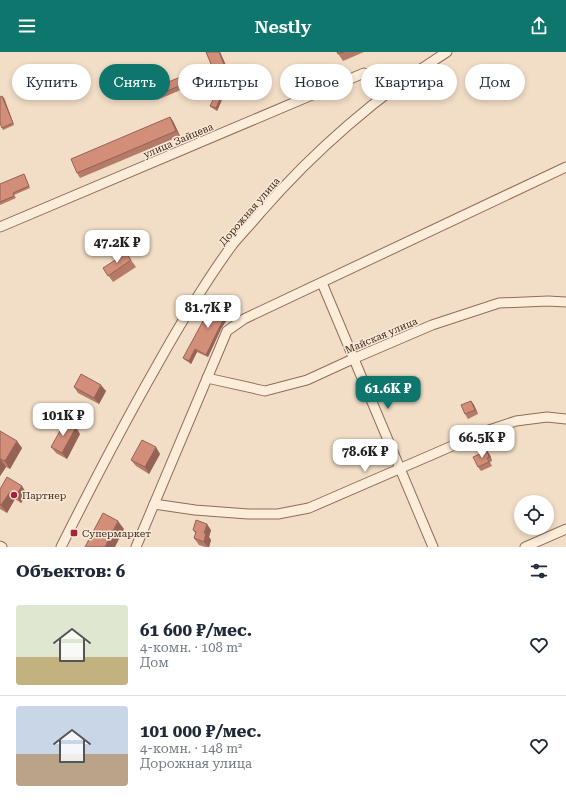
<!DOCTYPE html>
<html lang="ru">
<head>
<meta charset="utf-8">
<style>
  body { margin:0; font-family:"Roboto Serif",serif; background:#f6f6f7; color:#1f2937; height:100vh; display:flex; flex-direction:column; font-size:15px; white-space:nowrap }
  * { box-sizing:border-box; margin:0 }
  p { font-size:13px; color:#747a83 }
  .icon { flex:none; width:22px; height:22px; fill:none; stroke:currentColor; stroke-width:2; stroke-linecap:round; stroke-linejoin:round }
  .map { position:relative; height:495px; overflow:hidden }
  .side { display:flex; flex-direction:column; background:#fff; flex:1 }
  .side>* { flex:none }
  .banner { position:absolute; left:12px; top:12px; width:542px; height:36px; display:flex; gap:8px }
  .fabs { position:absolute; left:514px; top:443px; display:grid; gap:8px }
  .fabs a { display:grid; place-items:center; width:40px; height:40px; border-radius:50%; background:#fff; box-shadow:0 2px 6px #0003; font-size:20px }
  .price { position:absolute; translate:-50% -34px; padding:0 9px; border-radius:8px; background:#fff; color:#222; font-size:13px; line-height:26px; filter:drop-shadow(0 1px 2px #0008) }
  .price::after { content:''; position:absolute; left:50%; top:24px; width:12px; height:9px; margin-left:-6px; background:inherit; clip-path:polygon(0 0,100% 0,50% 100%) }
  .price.current { background:#0f766e; color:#fff }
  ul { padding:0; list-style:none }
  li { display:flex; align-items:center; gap:12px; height:100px; padding:0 16px }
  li+li { border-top:1px solid #e0e1e3 }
  li span { display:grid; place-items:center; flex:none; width:112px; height:80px; border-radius:4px; color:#555 }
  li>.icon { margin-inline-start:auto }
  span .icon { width:48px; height:48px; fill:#fffc; stroke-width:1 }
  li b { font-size:17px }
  h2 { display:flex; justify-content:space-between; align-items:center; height:48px; padding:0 16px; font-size:17px }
  .chip { padding:0 14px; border-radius:18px; background:#fff; box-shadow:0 2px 6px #0003; font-size:14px; line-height:36px }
  .chip.current { background:#0f766e; color:#fff }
  header { display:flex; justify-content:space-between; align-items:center; height:52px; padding:0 16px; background:#0f766e; color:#fff; font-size:18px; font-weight:600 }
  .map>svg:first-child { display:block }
</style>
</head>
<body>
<header><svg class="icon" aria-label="menu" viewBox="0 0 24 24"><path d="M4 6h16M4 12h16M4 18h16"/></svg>Nestly<svg class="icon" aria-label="share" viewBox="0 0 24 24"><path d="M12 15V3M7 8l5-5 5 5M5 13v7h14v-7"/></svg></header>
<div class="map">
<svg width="566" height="495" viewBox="0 0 566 495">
  <rect width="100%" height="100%" fill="#f2ddc6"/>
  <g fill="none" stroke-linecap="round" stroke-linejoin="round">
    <g stroke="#906d59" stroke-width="11">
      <g id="minor">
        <polyline points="0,175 364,21"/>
        <polyline points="322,231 433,495"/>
        <polyline points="207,326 265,339 307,328 355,306 432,273 499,251 548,249 566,250"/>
        <polyline points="154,452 195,458 248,462 278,462 309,456 489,378 516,369 547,365 566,367"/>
        <polyline points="0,494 2,495"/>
        <path d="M61 495C91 435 122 375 155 317 179 274 204 231 233 192 242 181 252 171 261 160 313 100 379 42 447 0"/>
        <polyline points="136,495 227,279 244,267 566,115"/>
        <polyline points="525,495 566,477"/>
      </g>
    </g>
    <use href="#minor" stroke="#fcecda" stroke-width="9"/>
  </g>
  <g fill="#b57a68">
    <polygon points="206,0 220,0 228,18 157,48 155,44 211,12"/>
    <polygon points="337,0 364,0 343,9"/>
    <polygon points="223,41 224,43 217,59 212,56 210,54"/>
    <polygon points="4,46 14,73 3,78 2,76"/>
    <polygon points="170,65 173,69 180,84 80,126 77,121"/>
    <polygon points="24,122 30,136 14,143 16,146 0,153 0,132"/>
    <polygon points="126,201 136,215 113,230 103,216"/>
    <polygon points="233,258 221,277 208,305 197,300 191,312 185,308 183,306"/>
    <polygon points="74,335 106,339 99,352 78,341"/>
    <polygon points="471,349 474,353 478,362 468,367 465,362"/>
    <polygon points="0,379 22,396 10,417 6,415 0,424"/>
    <polygon points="80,382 67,407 56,401 51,395"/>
    <polygon points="487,399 490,403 492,409 490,410 492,414 481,419 478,415"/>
    <polygon points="160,402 149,422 136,414 131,408"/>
    <polygon points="0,437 27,442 21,451 15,447 7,461 0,457"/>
    <polygon points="193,478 211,478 209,485 211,488 209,495 205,495 199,493 194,486 196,482"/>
  </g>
  <g fill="#946355">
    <polygon points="219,0 220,0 228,18 225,15"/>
    <polygon points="223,41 224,43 217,59 216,56"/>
    <polygon points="2,44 4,46 14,73 13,71"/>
    <polygon points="170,65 173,69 180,84 176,79"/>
    <polygon points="231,255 233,258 221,277 208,305 206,303 220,274"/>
    <polygon points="195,297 197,300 191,312 189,309"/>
    <polygon points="101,333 106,339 99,352 94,346"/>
    <polygon points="471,349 474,353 478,362 475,358"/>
    <polygon points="76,375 80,382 67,407 62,401"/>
    <polygon points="17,389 22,396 10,417 5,409"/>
    <polygon points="156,395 160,402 149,422 145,415"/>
    <polygon points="487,399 490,403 492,409 489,405"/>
    <polygon points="0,407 6,415 0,424"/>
    <polygon points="22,434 27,442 21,451 16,443"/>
    <polygon points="10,440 15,447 7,461 1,453"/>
    <polygon points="118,469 124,477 115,495 105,495"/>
    <polygon points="207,472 211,478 209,485 211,488 209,495 208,495 204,490 204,481"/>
  </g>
  <g fill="#d38e79" stroke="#946355">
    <polygon points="206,0 219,0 225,15 155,44 152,37 211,12"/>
    <polygon points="337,0 344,0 338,2"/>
    <polygon points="217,39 223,41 216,56 210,54"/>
    <polygon points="2,44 13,71 2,76 0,71 0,45"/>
    <polygon points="170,65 176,79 77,121 71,107"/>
    <polygon points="24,122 29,134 13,141 14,144 0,150 0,132"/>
    <polygon points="126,201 131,208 108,224 103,216"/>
    <polygon points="215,247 231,255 220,274 206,303 195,297 189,309 183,306"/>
    <polygon points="81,322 101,333 94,346 74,335"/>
    <polygon points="471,349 475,358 465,362 461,353"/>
    <polygon points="65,370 76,375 62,401 51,395"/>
    <polygon points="0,379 17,389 5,409 0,407 0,408"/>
    <polygon points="142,388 156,395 145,415 131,408"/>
    <polygon points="487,399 489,405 487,406 489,410 478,415 473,405"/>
    <polygon points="7,425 22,434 16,443 10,440 1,453 0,452 0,437"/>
    <polygon points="103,461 118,469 105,495 85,495"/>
    <polygon points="196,468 207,472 204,481 206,481 204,490 194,486 196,480 193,478"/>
  </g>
  <g fill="#a4243b" stroke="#f9e9d6" stroke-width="1.5">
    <circle cx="14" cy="443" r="4"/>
    <rect x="70" y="477" width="8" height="8" rx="2"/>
  </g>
  <g text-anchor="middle" stroke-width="3" stroke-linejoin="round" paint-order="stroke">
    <g font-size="10" fill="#3e281e" stroke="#f9e9d6">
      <text transform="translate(178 88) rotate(-23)" y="4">улица Зайцева</text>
      <text transform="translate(249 159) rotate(-49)" y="4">Дорожная улица</text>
      <text transform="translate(381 283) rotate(-23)" y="4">Майская улица</text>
    </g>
    <g font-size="10" fill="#3e281e" stroke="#f9e9d6" text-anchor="start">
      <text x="22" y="447">Партнер</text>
      <text x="82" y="485">Супермаркет</text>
    </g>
  </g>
</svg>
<div class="fabs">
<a><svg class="icon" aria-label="locate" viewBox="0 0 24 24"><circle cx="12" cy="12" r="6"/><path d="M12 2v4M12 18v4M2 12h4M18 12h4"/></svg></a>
</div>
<b class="price" style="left:117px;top:212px">47.2K ₽</b>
<b class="price" style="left:208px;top:277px">81.7K ₽</b>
<b class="price current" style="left:388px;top:358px">61.6K ₽</b>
<b class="price" style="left:63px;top:385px">101K ₽</b>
<b class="price" style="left:482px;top:407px">66.5K ₽</b>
<b class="price" style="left:365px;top:421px">78.6K ₽</b>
<div class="banner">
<a class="chip">Купить</a>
<a class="chip current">Снять</a>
<a class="chip">Фильтры</a>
<a class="chip">Новое</a>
<a class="chip">Квартира</a>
<a class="chip">Дом</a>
</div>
</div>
<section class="side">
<h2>Объектов: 6<svg class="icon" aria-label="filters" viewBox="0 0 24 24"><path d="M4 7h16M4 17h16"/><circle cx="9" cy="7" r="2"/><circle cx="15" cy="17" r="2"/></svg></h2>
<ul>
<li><span style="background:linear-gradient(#dfe7d0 65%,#c2b280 0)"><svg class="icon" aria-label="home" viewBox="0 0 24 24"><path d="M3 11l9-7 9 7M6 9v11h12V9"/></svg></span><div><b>61 600 ₽/мес.</b><p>4-комн. · 108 m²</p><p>Дом</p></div><svg class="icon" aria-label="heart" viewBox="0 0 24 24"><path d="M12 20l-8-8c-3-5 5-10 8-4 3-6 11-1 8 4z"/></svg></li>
<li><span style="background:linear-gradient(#c9d6e8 60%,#b9a48a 0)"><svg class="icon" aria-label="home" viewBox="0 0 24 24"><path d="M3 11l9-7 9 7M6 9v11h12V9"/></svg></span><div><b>101 000 ₽/мес.</b><p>4-комн. · 148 m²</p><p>Дорожная улица</p></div><svg class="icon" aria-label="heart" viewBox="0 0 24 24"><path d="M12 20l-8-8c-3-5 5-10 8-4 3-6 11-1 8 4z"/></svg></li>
</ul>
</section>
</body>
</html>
